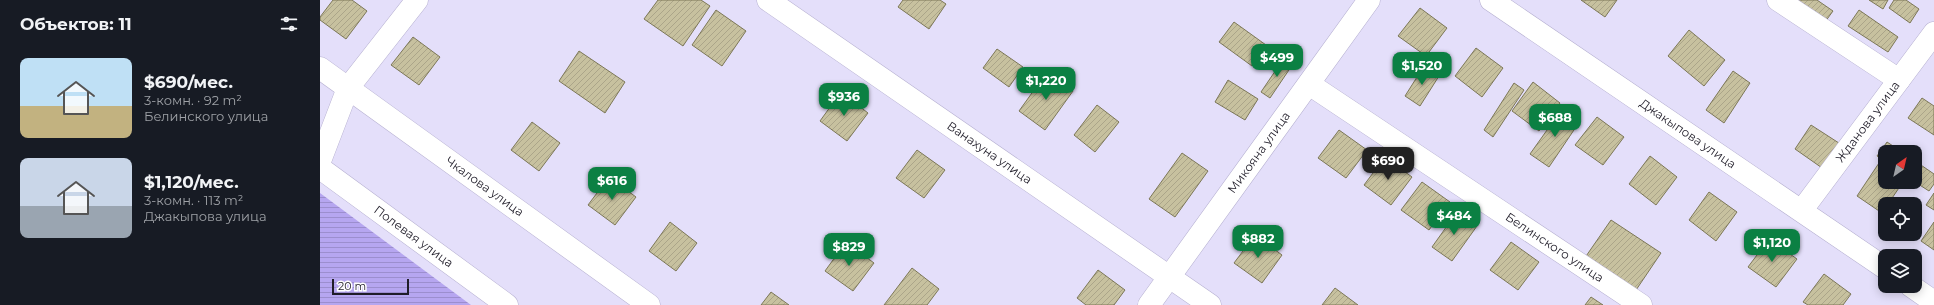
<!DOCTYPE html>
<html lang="ru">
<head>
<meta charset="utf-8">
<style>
  body { margin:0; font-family:Montserrat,sans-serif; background:#242831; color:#f1f3f6; height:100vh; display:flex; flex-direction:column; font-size:15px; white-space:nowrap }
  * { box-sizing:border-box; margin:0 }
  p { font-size:13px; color:#9ea1a6 }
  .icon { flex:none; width:22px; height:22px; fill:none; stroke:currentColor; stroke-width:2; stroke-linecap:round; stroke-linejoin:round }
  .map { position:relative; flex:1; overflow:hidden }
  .side { display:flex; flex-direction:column; background:#171b24; width:320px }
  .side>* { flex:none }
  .needle { width:26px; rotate:34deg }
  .fabs { position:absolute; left:1558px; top:145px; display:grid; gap:8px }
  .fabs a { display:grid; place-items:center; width:44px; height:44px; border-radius:8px; background:#171b24; box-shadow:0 2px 10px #0003; font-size:20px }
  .scale { position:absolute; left:12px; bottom:10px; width:77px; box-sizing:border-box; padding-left:4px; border:2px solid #201d29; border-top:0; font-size:11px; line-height:14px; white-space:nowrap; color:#201d29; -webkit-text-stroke:3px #fff; paint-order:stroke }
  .price { position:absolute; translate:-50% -34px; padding:0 9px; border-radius:8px; background:#0b8043; color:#fff; font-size:13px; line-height:26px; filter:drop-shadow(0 1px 2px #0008) }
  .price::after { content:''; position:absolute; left:50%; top:24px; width:12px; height:9px; margin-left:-6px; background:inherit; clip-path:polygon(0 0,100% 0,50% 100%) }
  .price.active { background:#222; color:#fff }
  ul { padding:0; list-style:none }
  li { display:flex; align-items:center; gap:12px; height:100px; padding:0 20px }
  li span { display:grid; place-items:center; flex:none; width:112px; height:80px; border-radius:8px; color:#555 }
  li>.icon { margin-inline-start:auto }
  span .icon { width:48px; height:48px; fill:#fffc; stroke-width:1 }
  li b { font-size:17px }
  h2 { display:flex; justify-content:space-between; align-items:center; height:48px; padding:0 20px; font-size:17px }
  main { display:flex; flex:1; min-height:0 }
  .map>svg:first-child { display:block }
</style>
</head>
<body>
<main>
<section class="side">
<h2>Объектов: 11<svg class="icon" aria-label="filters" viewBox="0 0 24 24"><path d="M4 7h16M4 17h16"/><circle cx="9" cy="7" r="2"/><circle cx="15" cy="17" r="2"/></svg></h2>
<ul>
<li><span style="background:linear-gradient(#bfe0f5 60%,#c2b280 0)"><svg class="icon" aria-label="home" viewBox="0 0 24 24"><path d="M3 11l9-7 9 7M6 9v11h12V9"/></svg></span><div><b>$690/мес.</b><p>3-комн. · 92 m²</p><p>Белинского улица</p></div></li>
<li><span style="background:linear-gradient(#c9d6e8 60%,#9aa5b1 0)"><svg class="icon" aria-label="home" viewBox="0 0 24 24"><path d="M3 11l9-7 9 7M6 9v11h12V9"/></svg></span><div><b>$1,120/мес.</b><p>3-комн. · 113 m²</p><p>Джакыпова улица</p></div></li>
</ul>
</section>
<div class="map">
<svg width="1614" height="305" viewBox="0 0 1614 305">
  <defs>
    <pattern id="water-rules" width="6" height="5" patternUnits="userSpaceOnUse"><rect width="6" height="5" fill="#b6a6f0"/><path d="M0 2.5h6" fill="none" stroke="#9c8ece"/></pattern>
    <pattern id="building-hatch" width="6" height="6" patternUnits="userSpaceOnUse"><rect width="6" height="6" fill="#c7c19f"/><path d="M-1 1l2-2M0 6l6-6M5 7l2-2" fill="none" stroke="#aba589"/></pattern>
  </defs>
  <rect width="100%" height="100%" fill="#e4dffa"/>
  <polygon fill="url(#water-rules)" points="0,193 151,305 0,305"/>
  <g fill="url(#building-hatch)" stroke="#7c7757">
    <polygon points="13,0 32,0 47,11 26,39 0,20 0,17"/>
    <polygon points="338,0 381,0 390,6 363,46 324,19"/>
    <polygon points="583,0 620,0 626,4 609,29 578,7"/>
    <polygon points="1261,0 1297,0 1285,17"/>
    <polygon points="1473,0 1497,0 1513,11 1505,22"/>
    <polygon points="1549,0 1568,0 1563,9"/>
    <polygon points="1574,0 1586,0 1599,9 1590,23 1569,8"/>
    <polygon points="1100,8 1127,28 1106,56 1078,36"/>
    <polygon points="396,10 426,31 402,66 372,45"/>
    <polygon points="1539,10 1578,37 1568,52 1528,26"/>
    <polygon points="914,22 946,45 932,66 899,42"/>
    <polygon points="1369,30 1405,60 1384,86 1348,56"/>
    <polygon points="93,37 120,57 99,85 71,65"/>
    <polygon points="1156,48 1183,68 1162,97 1135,76"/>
    <polygon points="677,49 703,67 689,87 663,68"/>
    <polygon points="259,51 305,82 285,113 239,81"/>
    <polygon points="964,58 973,64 950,98 941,92"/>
    <polygon points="1104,66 1119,76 1100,106 1085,96"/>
    <polygon points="1413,71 1430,83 1404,123 1386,110"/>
    <polygon points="727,72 753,91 725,130 699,111"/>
    <polygon points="908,80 938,99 925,120 895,102"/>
    <polygon points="1213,82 1240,103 1219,131 1192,111"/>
    <polygon points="1194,83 1204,90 1173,137 1164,130"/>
    <polygon points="521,92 548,113 527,141 500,121"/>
    <polygon points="1602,98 1614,106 1614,135 1588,118"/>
    <polygon points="777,105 799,122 775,152 754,135"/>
    <polygon points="1242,109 1260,121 1229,167 1210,154"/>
    <polygon points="1277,117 1304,137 1283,165 1255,145"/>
    <polygon points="212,122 240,143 219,171 191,150"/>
    <polygon points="1491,125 1522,145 1505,170 1475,149"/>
    <polygon points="1019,130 1047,150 1026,178 998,158"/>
    <polygon points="1567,142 1582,152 1565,152 1565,161 1557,156"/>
    <polygon points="597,150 625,170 604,198 576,178"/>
    <polygon points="862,153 888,171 855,217 829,199"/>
    <polygon points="1330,156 1357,177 1336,205 1309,184"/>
    <polygon points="1065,157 1092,177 1071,205 1044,185"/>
    <polygon points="1595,161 1614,174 1614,184 1609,191 1595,182"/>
    <polygon points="1559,163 1565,167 1565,182 1583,182 1568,204 1565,204 1565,208 1562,213 1537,196"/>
    <polygon points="289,177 316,197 295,225 268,205"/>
    <polygon points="1102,182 1130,202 1109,230 1081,210"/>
    <polygon points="1389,192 1417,212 1396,241 1369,220"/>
    <polygon points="1614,193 1614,210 1606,205"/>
    <polygon points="1137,212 1157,226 1132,261 1112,247"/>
    <polygon points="1291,220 1341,253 1312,296 1262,262"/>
    <polygon points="350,222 377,243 356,271 329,251"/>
    <polygon points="1614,222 1614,250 1601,241"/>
    <polygon points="935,235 962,255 942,283 914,263"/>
    <polygon points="1449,239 1477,259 1456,287 1428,267"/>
    <polygon points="526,242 554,263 533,291 505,271"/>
    <polygon points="1191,242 1219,262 1198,290 1170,270"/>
    <polygon points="592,268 619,289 607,305 564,305"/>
    <polygon points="778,270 805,290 794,305 766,305 757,298"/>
    <polygon points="1504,274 1531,294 1523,305 1488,305 1483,302"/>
    <polygon points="1015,288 1038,305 1002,305"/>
    <polygon points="451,292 469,305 441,305"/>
    <polygon points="1271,297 1283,305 1265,305"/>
  </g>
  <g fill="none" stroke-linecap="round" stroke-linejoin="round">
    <g stroke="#b5afd0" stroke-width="23">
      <g id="minor">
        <path id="s1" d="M448 0 890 305"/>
        <path id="s2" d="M1171 0 1565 268"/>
        <polyline points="1458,0 1579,80"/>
        <path id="s3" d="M0 68 329 305"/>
        <path id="s4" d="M989 84 1321 305"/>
        <polyline points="0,161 28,88 97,0"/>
        <path id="s5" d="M0 168 187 305"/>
        <path id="s6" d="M1482 210 1614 33"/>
        <polyline points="1591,286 1614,302"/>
        <path id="s7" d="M829 305 1049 0"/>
      </g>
    </g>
    <use href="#minor" stroke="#fff" stroke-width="22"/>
  </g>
  <g text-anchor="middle" stroke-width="3.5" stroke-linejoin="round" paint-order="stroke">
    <g font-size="12" fill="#201d29" stroke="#fff">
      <text dy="4" stroke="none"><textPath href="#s6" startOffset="110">Жданова улица</textPath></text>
      <text dy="4" stroke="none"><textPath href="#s2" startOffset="238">Джакыпова улица</textPath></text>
      <text dy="4" stroke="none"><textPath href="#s7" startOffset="188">Микояна улица</textPath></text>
      <text dy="4" stroke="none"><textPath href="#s1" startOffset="269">Ванахуна улица</textPath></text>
      <text dy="4" stroke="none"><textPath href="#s3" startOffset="203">Чкалова улица</textPath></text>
      <text dy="4" stroke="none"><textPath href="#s5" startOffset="116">Полевая улица</textPath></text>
      <text dy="4" stroke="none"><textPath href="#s4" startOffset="295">Белинского улица</textPath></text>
    </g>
  </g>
</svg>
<div class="fabs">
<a><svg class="needle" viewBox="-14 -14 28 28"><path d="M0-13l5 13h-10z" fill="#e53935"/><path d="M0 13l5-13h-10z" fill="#9ea1a6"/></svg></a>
<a><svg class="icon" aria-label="locate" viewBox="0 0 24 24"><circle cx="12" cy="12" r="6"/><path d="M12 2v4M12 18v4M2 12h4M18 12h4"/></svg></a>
<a><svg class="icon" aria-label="layers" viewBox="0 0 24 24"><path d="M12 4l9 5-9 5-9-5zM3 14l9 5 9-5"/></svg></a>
</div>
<div class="scale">20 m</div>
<b class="price" style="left:957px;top:78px">$499</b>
<b class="price" style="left:1102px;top:86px">$1,520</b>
<b class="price" style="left:726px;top:101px">$1,220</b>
<b class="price" style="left:524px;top:117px">$936</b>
<b class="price" style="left:1235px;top:138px">$688</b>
<b class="price active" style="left:1068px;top:181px">$690</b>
<b class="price" style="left:292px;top:201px">$616</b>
<b class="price" style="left:1134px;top:236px">$484</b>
<b class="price" style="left:938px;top:259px">$882</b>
<b class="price" style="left:1452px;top:263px">$1,120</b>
<b class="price" style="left:529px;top:267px">$829</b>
</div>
</main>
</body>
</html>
